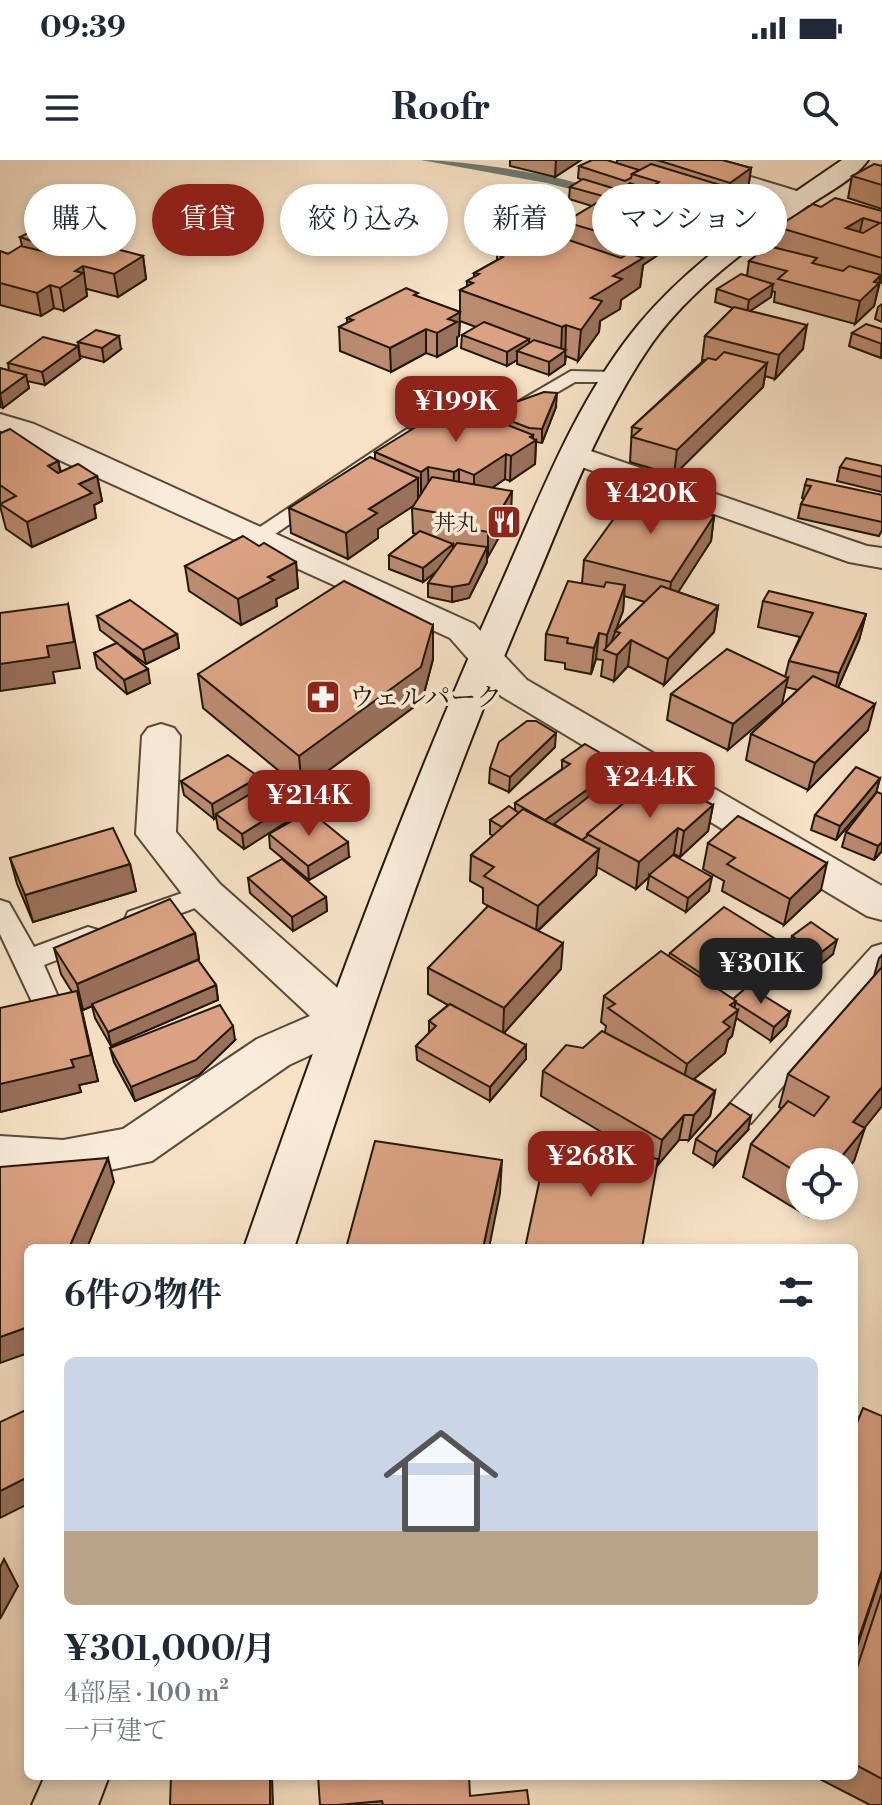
<!DOCTYPE html>
<html lang="ja">
<head>
<meta charset="utf-8">
<style>
  body { margin:0; font-family:"Libre Bodoni","Noto Serif JP",serif; background:#f6f6f7; color:#1f2937; height:100vh; display:flex; flex-direction:column; font-size:30px; white-space:nowrap }
  * { box-sizing:border-box; margin:0 }
  p { font-size:26px; color:#747a83 }
  .icon { flex:none; width:44px; height:44px; fill:none; stroke:currentColor; stroke-width:2; stroke-linecap:round; stroke-linejoin:round }
  .map { position:relative; flex:1; overflow:hidden }
  .side { position:absolute; left:24px; top:1084px; width:834px; height:536px; display:flex; flex-direction:column; background:#fff; border-radius:12px; box-shadow:0 4px 12px #0003 }
  .side>* { flex:none }
  .guide { position:absolute; left:24px; top:24px; width:834px; height:72px; display:flex; gap:16px }
  .fabs { position:absolute; left:786px; top:988px; display:grid; gap:16px }
  .fabs a { display:grid; place-items:center; width:72px; height:72px; border-radius:50%; background:#fff; box-shadow:0 4px 12px #0003; font-size:40px }
  .price { position:absolute; translate:-50% -68px; padding:0 18px; border-radius:16px; background:#8f2418; color:#fff; font-size:26px; line-height:52px; filter:drop-shadow(0 2px 4px #0008) }
  .price::after { content:''; position:absolute; left:50%; top:48px; width:24px; height:18px; margin-left:-12px; background:inherit; clip-path:polygon(0 0,100% 0,50% 100%) }
  .price.selected { background:#222; color:#fff }
  ul { padding:0; list-style:none }
  li { display:grid; align-content:center; gap:16px; height:424px; padding:0 40px }
  li+li { border-top:2px solid #e0e1e3 }
  li span { display:grid; place-items:center; height:248px; border-radius:12px; color:#555 }
  li>.icon { margin-inline-start:auto }
  span .icon { width:144px; height:144px; fill:#fffc; stroke-width:1 }
  li b { font-size:34px }
  h2 { display:flex; justify-content:space-between; align-items:center; height:96px; padding:0 40px; font-size:34px }
  .chip { padding:0 28px; border-radius:36px; background:#fff; box-shadow:0 4px 12px #0003; font-size:28px; line-height:72px }
  .chip.selected { background:#8f2418; color:#fff }
  .status { display:flex; justify-content:space-between; align-items:center; height:56px; padding:0 40px; background:#fff; direction:ltr }
  .status svg { height:22px; fill:currentColor }
  header { display:flex; justify-content:space-between; align-items:center; height:104px; padding:0 40px; background:#fff; font-size:36px; font-weight:700 }
  .map>svg:first-child { display:block }
</style>
</head>
<body>
<div class="status"><b>09:39</b><svg viewBox="0 0 49 12"><path d="M0 12V9h3v3zM5 12V6h3v6zM10 12V3h3v9zM15 12V0h3v12zM26 1h20v11H26zM47 4h2v5h-2z"/></svg></div>
<header><svg class="icon" aria-label="menu" viewBox="0 0 24 24"><path d="M4 6h16M4 12h16M4 18h16"/></svg>Roofr<svg class="icon" aria-label="search" viewBox="0 0 24 24"><circle cx="10" cy="10" r="6"/><path d="M15 15l6 6"/></svg></header>
<div class="map">
<svg width="882" height="1645" viewBox="0 0 882 1645">
  <rect width="100%" height="100%" fill="#f7e2c6"/>
  <filter id="stains"><feTurbulence type="fractalNoise" baseFrequency=".0025" numOctaves="4"/><feColorMatrix values="0 0 0 0 .2 0 0 0 0 .09 0 0 0 0 .02 0 0 0 .5 -.17"/></filter>
  <radialGradient id="worn" r=".72"><stop offset=".6" stop-color="#630" stop-opacity="0"/><stop offset="1" stop-color="#630" stop-opacity=".3"/></radialGradient>
  <g fill="none" stroke-linecap="round" stroke-linejoin="round">
    <path fill="#6c7b72" fill-rule="evenodd" d="M421 0C457 0 574 15 602 33L597 36 547 23Z"/>
    <g stroke="#574a38" stroke-width="4">
      <g id="lane">
        <polygon points="571,211 614,212 623,217 614,222 575,222 520,254 513,256 504,250"/>
        <polygon points="407,269 414,271 417,275 414,279 262,383 248,383 245,379 248,375"/>
        <polygon points="205,725 214,727 218,734 214,741 138,769 128,766 125,759 128,752"/>
        <polygon points="0,740 9,743 34,787 88,767 98,770 102,777 98,784 44,805 63,848 59,856 49,859 39,856 35,848 0,774"/>
        <polygon points="882,784 882,812 751,963 740,966 729,963 725,954 729,945 872,787"/>
      </g>
    </g>
    <g stroke="#574a38" stroke-width="4">
      <g id="street">
        <polygon points="660,0 695,0 810,35 814,40 810,45 794,45 663,5"/>
        <polygon points="0,254 34,264 474,464 527,520 882,726 882,760 867,756 501,536 450,478 0,273"/>
        <polygon points="576,286 867,386 882,388 882,408 849,402 565,301 561,295 565,289"/>
        <polygon points="161,564 174,568 180,576 176,672 220,724 360,848 366,860 360,872 289,905 152,1001 63,1020 0,1016 0,976 63,980 123,969 257,879 310,856 190,744 136,674 142,576 148,568"/>
      </g>
    </g>
    <g stroke="#221809" stroke-width="4">
      <g id="secondary">
        <path d="M842 0H868C854 20 823 35 803 49 748 88 692 128 652 183 598 261 565 352 528 439 438 651 365 869 294 1088H244C322 863 404 640 502 422 541 334 577 239 639 164 696 96 770 50 842 0Z"/>
        <polygon points="45,1616 109,1616 98,1645 32,1645"/>
      </g>
    </g>
    <use href="#lane" fill="#faecda" fill-rule="evenodd"/>
    <use href="#street" fill="#faecda" fill-rule="evenodd"/>
    <use href="#secondary" fill="#faecda" fill-rule="evenodd"/>
  </g>
  <g fill="#bb8b70" stroke="#221809" stroke-width="2" fill-rule="evenodd">
    <polygon points="510,0 581,0 555,17 510,6"/>
    <polygon points="617,0 722,0 751,8 748,30 729,44 727,56 706,68 693,63 692,72 643,105 640,127 621,140 620,149 600,161 599,172 578,201 566,196 565,204 549,215 517,204 517,200 507,206 461,188 462,175 476,167 460,161 459,176 457,177 457,186 437,197 426,193 391,212 340,191 339,167 347,163 347,158 418,137 460,152 460,130 467,127 467,121 474,117 474,113 497,100 497,94 505,90 505,83 562,73 562,78 564,79 565,62 592,46 569,39 570,27 582,20 578,18 579,6 617,3"/>
    <polygon points="882,4 882,49 848,38 852,16 882,6"/>
    <polygon points="821,47 882,51 882,123 880,122 874,146 855,164 774,142 775,132 772,131 771,137 750,151 803,189 775,219 765,216 763,227 674,315 630,302 632,267 704,200 702,200 705,176 733,148 715,142 717,129 747,116 749,101 774,88 777,67"/>
    <polygon points="20,77 67,81 67,86 143,96 146,119 118,137 87,129 86,129 87,136 64,151 54,148 41,156 0,145 0,91 8,94 22,86"/>
    <polygon points="882,144 882,162 875,159 878,147"/>
    <polygon points="882,169 881,198 849,186 852,173"/>
    <polygon points="78,182 121,189 104,202 80,196"/>
    <polygon points="80,199 45,225 27,221 29,228 3,248 0,247 0,208 9,211 8,203"/>
    <polygon points="556,247 542,283 536,282 535,304 510,321 505,319 493,327 511,356 487,397 487,402 469,438 452,442 428,437 428,423 436,412 423,422 389,409 389,395 416,374 413,373 412,348 414,345 378,369 378,378 348,399 291,373 289,348 375,300 375,292 443,256 476,259 488,257 488,252"/>
    <polygon points="0,272 58,301 61,312 97,316 102,341 94,345 96,358 32,387 6,369 0,346"/>
    <polygon points="882,306 882,332 837,321 840,307"/>
    <polygon points="805,325 882,335 882,370 879,376 798,358 801,344 804,339 802,338"/>
    <path d="M692 334 690 351 714 356 711 381 678 432 718 446 714 472 664 525 628 506 614 521 601 516 603 500 596 499 591 514 565 509V503L545 500 546 474 582 423 584 400 659 338ZM624 436 645 442 615 470 623 451Z"/>
    <polygon points="259,386 296,402 298,428 276,439 277,446 241,465 189,431 185,406"/>
    <polygon points="763,441 866,454 859,480 838,528 868,570 808,630 746,600 751,574 798,530 786,527 728,590 667,560 671,534 785,517 789,501 800,477 758,467"/>
    <polygon points="97,456 177,474 179,488 146,504 121,486 150,523 127,534 97,508 94,493 117,483 100,470"/>
    <polygon points="433,465 433,499 422,541 302,630 203,548 198,514"/>
    <polygon points="555,587 509,632 489,623 490,608"/>
    <polygon points="562,600 621,605 620,617 645,630 644,635 713,645 708,671 680,697 674,694 670,697 709,731 686,752 647,729 649,717 636,729 597,707 596,715 538,771 561,809 504,873 526,899 490,941 417,900 416,886 429,873 429,861 448,845 428,834 428,808 497,751 483,743 483,728 470,721 471,695 493,676 490,674 490,660 515,651 515,643 562,609"/>
    <polygon points="880,618 876,633 836,680 811,670 815,655"/>
    <polygon points="181,621 260,628 295,641 296,656 244,689 218,669 216,657 214,659 184,635"/>
    <polygon points="882,634 882,691 874,700 842,687 846,672"/>
    <polygon points="269,674 349,697 309,720 270,688"/>
    <polygon points="708,683 821,730 784,765 722,731 724,721 703,709"/>
    <polygon points="10,698 130,704 136,731 33,762 17,724"/>
    <polygon points="248,718 326,737 327,751 293,771 250,733"/>
    <polygon points="195,773 199,799 198,800 216,825 218,840 111,886 95,858 92,846 83,850 81,846 98,921 79,925 81,932 0,952 72,832 61,814 54,788"/>
    <polygon points="792,776 833,794 815,809 792,793 790,804 761,829 731,810 713,826 733,839 790,852 786,866 771,881 736,858 732,876 728,880 725,893 694,919 715,931 710,956 689,980 679,980 657,1005 541,936 543,911 583,888 605,872 606,866 601,862 604,836 669,796 670,793 790,787"/>
    <polygon points="882,795 882,946 864,968 854,1001 844,1013 844,1002 800,1002 800,1046 818,1046 809,1057 743,1017 751,984 782,949 779,947 788,914 874,816 879,798"/>
    <polygon points="235,880 199,915 135,941 114,902 110,888"/>
    <polygon points="748,970 714,1006 693,993 696,979"/>
    <polygon points="882,1412 882,1645 870,1645 814,1616 854,1616 854,1496"/>
    <polygon points="470,1636 529,1645 320,1645"/>
  </g>
  <g fill="#99715b" stroke="#221809" stroke-width="2">
    <polygon points="556,0 581,0 555,17"/>
    <polygon points="751,8 748,30 729,44 727,56 706,68 708,46 721,31 727,27 726,36 729,35 730,23"/>
    <polygon points="695,50 692,72 643,105 640,127 621,140 620,149 600,161 599,172 578,201 581,170 591,138 613,116 640,100 641,84"/>
    <polygon points="863,58 858,80 846,68"/>
    <polygon points="67,81 69,93 52,88"/>
    <polygon points="143,96 146,119 118,137 114,114"/>
    <polygon points="83,106 87,136 64,151 60,128 75,111"/>
    <polygon points="881,115 874,146 855,164 860,141 874,122"/>
    <polygon points="773,124 771,137 747,153 749,140"/>
    <polygon points="50,125 54,148 41,156 37,133"/>
    <polygon points="460,152 459,176 457,177 457,186 437,197 437,173 448,159"/>
    <polygon points="566,165 565,204 549,215 549,202 561,194 562,167"/>
    <polygon points="807,165 803,189 775,219 779,195"/>
    <polygon points="426,169 426,193 391,212 390,188"/>
    <polygon points="119,176 121,189 104,202 102,188"/>
    <polygon points="529,179 529,192 517,191 517,200 507,206 507,192"/>
    <polygon points="78,186 80,199 45,225 42,212"/>
    <polygon points="767,203 763,227 674,315 677,290"/>
    <polygon points="26,215 29,228 3,248 0,234"/>
    <polygon points="557,233 556,247 542,283 542,269"/>
    <polygon points="533,275 533,282 536,280 535,304 510,321 511,296"/>
    <polygon points="506,294 505,319 474,340 474,315"/>
    <polygon points="58,301 63,326 48,306"/>
    <polygon points="428,307 429,332 421,337 421,312"/>
    <polygon points="459,309 459,334 453,337 454,312"/>
    <polygon points="97,316 102,341 94,345 96,358 32,387 27,362 79,324"/>
    <polygon points="418,318 418,343 378,369 378,378 348,399 346,373 369,349"/>
    <polygon points="512,331 511,356 488,397 488,372"/>
    <polygon points="692,334 689,360 682,349"/>
    <polygon points="714,356 711,381 668,448 671,422"/>
    <polygon points="453,384 453,398 423,422 423,408"/>
    <polygon points="487,387 487,402 469,438 452,442 452,427"/>
    <polygon points="296,402 298,428 276,439 277,446 241,465 238,439 268,417"/>
    <polygon points="625,425 623,451 608,491 606,490 607,475"/>
    <polygon points="68,444 80,508 53,512 55,523 0,531 0,504 47,486"/>
    <polygon points="718,446 714,472 664,525 668,499"/>
    <polygon points="866,454 859,480 833,539 839,513"/>
    <polygon points="433,465 433,499 422,541 302,630 299,596"/>
    <polygon points="599,473 596,499 591,514 594,488"/>
    <polygon points="177,474 179,488 146,504 143,490"/>
    <polygon points="631,480 628,506 614,521 617,495"/>
    <polygon points="148,509 150,523 127,534 124,520"/>
    <polygon points="788,518 782,544 728,590 733,564"/>
    <polygon points="875,544 868,570 808,630 815,603"/>
    <polygon points="556,573 555,587 509,632 510,617"/>
    <polygon points="621,605 619,619 553,668 545,660"/>
    <polygon points="259,617 261,631 216,654 216,657 214,659 212,644"/>
    <polygon points="880,618 876,633 836,680 840,666"/>
    <polygon points="295,641 296,656 244,689 242,674"/>
    <polygon points="713,645 708,671 680,697 684,671"/>
    <polygon points="678,668 674,694 650,716 649,715 649,717 636,729 639,702"/>
    <polygon points="348,682 349,697 309,720 308,706"/>
    <polygon points="882,682 882,691 874,700 878,686"/>
    <polygon points="599,689 596,715 536,772 538,746"/>
    <polygon points="827,703 821,730 784,765 790,739"/>
    <polygon points="130,704 136,731 33,762 25,735"/>
    <polygon points="712,717 709,731 686,752 688,738"/>
    <polygon points="326,737 327,751 293,771 292,757"/>
    <polygon points="195,773 199,799 83,850 77,824"/>
    <polygon points="837,780 833,794 815,809 819,794"/>
    <polygon points="563,783 561,809 503,874 504,848"/>
    <polygon points="793,790 790,804 761,829 764,815"/>
    <polygon points="734,796 731,810 706,832 708,818"/>
    <polygon points="216,825 218,840 111,886 108,872"/>
    <polygon points="77,831 98,921 79,925 81,932 0,952 0,924 71,900"/>
    <polygon points="736,841 733,854 738,850 732,876 728,880 725,893 682,929 687,904 723,862 730,845"/>
    <polygon points="790,852 786,866 771,881 774,867"/>
    <polygon points="233,866 235,880 199,915 135,941 131,927"/>
    <polygon points="526,885 526,899 490,941 490,927"/>
    <polygon points="882,927 882,946 843,995 853,962"/>
    <polygon points="715,931 710,956 689,980 694,955"/>
    <polygon points="684,955 679,980 658,1005 662,980"/>
    <polygon points="751,956 748,970 714,1006 717,992"/>
    <polygon points="865,968 854,1001 844,1013 844,1002 837,1002"/>
    <polygon points="108,998 114,1022 87,1088 69,1088"/>
    <polygon points="502,1000 500,1033 489,1088 483,1088"/>
    <polygon points="812,1046 818,1046 809,1057"/>
    <polygon points="28,1167 28,1193 0,1203 0,1177"/>
    <polygon points="28,1317 28,1344 0,1358 0,1331"/>
    <polygon points="4,1399 18,1426 0,1459 0,1407"/>
    <polygon points="270,1616 272,1616 273,1645 270,1645"/>
  </g>
  <g fill="#daa282" stroke="#221809" stroke-width="2" fill-rule="evenodd">
    <polygon points="592,0 607,0 639,10 632,14 631,18 625,21 579,6"/>
    <polygon points="657,0 722,0 751,8 730,23"/>
    <polygon points="651,4 727,27 721,31 730,34 708,46 656,24 659,22 632,14"/>
    <polygon points="874,4 882,6 882,25 852,16"/>
    <polygon points="583,19 619,30 606,37 570,27"/>
    <polygon points="630,23 695,50 641,84 565,62"/>
    <path d="M835 38 882 51V98L777 67 813 44 821 47ZM863 58 880 63 863 73 846 68Z"/>
    <polygon points="538,65 562,73 557,76 621,98 629,93 643,98 613,116 622,119 591,138 602,141 581,170 566,165 562,167 460,130 473,123 467,121 479,114 474,113 503,97 497,94 513,86 505,83"/>
    <polygon points="34,70 67,81 52,88 20,77"/>
    <polygon points="78,79 143,96 114,114 83,106 75,111 83,113 60,128 50,125 37,133 0,123 0,91 8,94 21,86 46,92 54,88 61,89"/>
    <polygon points="768,86 817,98 812,103 843,111 849,106 881,115 874,122 879,123 860,141 778,119 787,111 749,101"/>
    <polygon points="741,114 773,124 749,140 717,129"/>
    <polygon points="406,128 418,133 414,135 460,152 448,159 457,162 437,173 426,169 390,188 339,167 353,160 347,158"/>
    <polygon points="734,147 807,165 779,195 705,176"/>
    <polygon points="484,162 529,179 507,192 462,175"/>
    <polygon points="866,164 882,169 882,184 852,173"/>
    <polygon points="96,170 119,176 102,188 78,182"/>
    <polygon points="43,177 78,186 42,212 8,203"/>
    <polygon points="534,180 566,190 549,202 517,191"/>
    <polygon points="724,192 767,203 677,290 632,277 641,269 632,267 708,198 716,200"/>
    <polygon points="0,208 26,215 0,234"/>
    <polygon points="544,232 557,233 542,269 529,268 488,252"/>
    <polygon points="453,250 476,259 482,255 533,275 530,277 536,280 511,296 506,294 474,315 459,309 454,312 428,307 421,312 375,292 437,254 443,256"/>
    <polygon points="10,269 58,301 48,306 58,313 78,304 97,316 79,324 92,333 27,362 0,344 16,336 0,325 0,272 1,273"/>
    <polygon points="370,297 418,318 369,349 377,353 346,373 289,348"/>
    <polygon points="846,298 882,306 882,317 840,307"/>
    <polygon points="432,317 512,331 488,372 433,362 438,353 412,348"/>
    <polygon points="807,319 882,335 882,362 801,344 811,326 805,325"/>
    <polygon points="666,328 692,334 682,349 714,356 671,422 584,400 633,332 659,338"/>
    <polygon points="420,371 453,384 423,408 389,395"/>
    <polygon points="243,376 259,386 264,383 296,402 268,417 274,420 238,439 185,406"/>
    <polygon points="457,383 487,387 469,424 452,427 428,423"/>
    <polygon points="344,421 433,465 421,507 299,596 198,514"/>
    <polygon points="568,421 604,427 606,422 625,425 607,475 599,473 594,488 567,483 568,478 546,474"/>
    <polygon points="661,426 718,446 668,499 631,480 617,495 604,490 620,473 615,471"/>
    <polygon points="769,431 866,454 839,513 789,501 813,453 763,441"/>
    <polygon points="130,440 177,474 143,490 97,456"/>
    <polygon points="68,444 74,482 47,486 49,497 0,504 0,453"/>
    <polygon points="117,483 148,509 124,520 94,493"/>
    <polygon points="727,489 788,518 733,564 671,534"/>
    <polygon points="813,516 875,544 815,603 751,574"/>
    <polygon points="527,561 536,561 556,573 510,617 490,608 499,582"/>
    <polygon points="585,584 621,605 545,660 515,643 570,604 562,600"/>
    <polygon points="228,595 259,617 212,644 181,621"/>
    <polygon points="856,607 880,618 840,666 815,655"/>
    <polygon points="616,615 645,630 640,634 637,632 587,674 587,676 582,680 554,664"/>
    <polygon points="663,619 713,645 684,671 678,668 639,702 587,674 637,632 644,636"/>
    <polygon points="269,623 295,641 242,674 216,654"/>
    <polygon points="877,632 882,634 882,682 878,686 846,672"/>
    <polygon points="509,646 519,653 502,667 490,660"/>
    <polygon points="523,649 599,689 538,746 484,716 494,707 471,695"/>
    <polygon points="310,651 348,682 308,706 269,674"/>
    <polygon points="738,656 827,703 790,739 727,704 735,698 708,683"/>
    <polygon points="113,668 130,704 25,735 10,698"/>
    <polygon points="673,695 712,717 688,738 649,715"/>
    <polygon points="282,699 326,737 292,757 248,718"/>
    <polygon points="170,739 195,773 77,824 54,788"/>
    <polygon points="488,746 563,783 504,848 428,808"/>
    <polygon points="724,747 793,790 764,815 734,796 708,818 670,793"/>
    <polygon points="811,762 837,780 819,794 792,776"/>
    <polygon points="661,791 736,841 730,845 738,850 723,862 730,867 687,904 608,848 615,844 604,836"/>
    <polygon points="198,800 216,825 108,872 92,844"/>
    <polygon points="882,807 882,927 853,962 865,968 837,1002 800,1002 800,1014 751,984 788,941 814,956 829,937 788,914"/>
    <polygon points="748,826 790,852 774,867 735,842 736,841 733,839"/>
    <polygon points="77,831 91,895 71,900 74,907 0,924 0,848"/>
    <polygon points="450,844 526,885 490,927 416,886 436,866 429,861"/>
    <polygon points="220,845 233,866 196,900 131,927 110,888"/>
    <polygon points="602,871 715,931 694,955 684,955 662,980 543,911 566,885 583,888"/>
    <polygon points="730,943 751,956 717,992 696,979"/>
    <polygon points="375,981 502,1000 483,1088 346,1088"/>
    <polygon points="548,981 658,999 642,1088 525,1088"/>
    <polygon points="108,998 69,1088 28,1088 28,1167 0,1177 0,1007"/>
    <polygon points="863,1248 882,1256 882,1410 854,1492 854,1270"/>
    <polygon points="28,1249 28,1317 0,1331 0,1262"/>
    <polygon points="882,1432 882,1619 854,1604 854,1517"/>
    <polygon points="171,1616 270,1616 270,1645 170,1645"/>
    <polygon points="318,1616 469,1616 470,1636 527,1630 529,1645 383,1645 382,1641 337,1645 320,1645"/>
  </g>
  <defs>
    <g id="restaurant-square" transform="scale(1.8)"><rect x="-9" y="-9" width="18" height="18" rx="4" fill="#8f2418" stroke="#faecda"/><path d="M-5-6h1v4h1v-4h1v4h1v-4h1v5L-1.5 .5V6h-2V.5L-5-1ZM5-6V6H3V1.5H1.5Q1.5-4 5-6Z" fill="#fff"/></g>
    <g id="pharmacy-square" transform="scale(1.8)"><rect x="-9" y="-9" width="18" height="18" rx="4" fill="#8f2418" stroke="#faecda"/><path d="M-2-6h4v4h4v4h-4v4h-4v-4h-4v-4h4Z" fill="#fff"/></g>
  </defs>
  <g fill-rule="evenodd">
    <use href="#restaurant-square" x="504" y="362"/>
    <use href="#pharmacy-square" x="323" y="537"/>
  </g>
  <g text-anchor="middle" stroke-width="7" stroke-linejoin="round" paint-order="stroke">
    <g font-size="22" fill="#221809" stroke="#faecda" text-anchor="end">
      <text x="478" y="370">丼丸</text>
    </g>
    <g font-size="26" fill="#221809" stroke="#faecda" text-anchor="start">
      <text x="349" y="546">ウェルパーク</text>
    </g>
  </g>
  <rect width="100%" height="100%" filter="url(#stains)"/>
  <rect width="100%" height="100%" fill="url(#worn)"/>
</svg>
<div class="fabs">
<a><svg class="icon" aria-label="locate" viewBox="0 0 24 24"><circle cx="12" cy="12" r="6"/><path d="M12 2v4M12 18v4M2 12h4M18 12h4"/></svg></a>
</div>
<b class="price" style="left:456px;top:284px">¥199K</b>
<b class="price" style="left:651px;top:376px">¥420K</b>
<b class="price" style="left:650px;top:660px">¥244K</b>
<b class="price" style="left:309px;top:678px">¥214K</b>
<b class="price selected" style="left:761px;top:846px">¥301K</b>
<b class="price" style="left:591px;top:1039px">¥268K</b>
<div class="guide">
<a class="chip">購入</a>
<a class="chip selected">賃貸</a>
<a class="chip">絞り込み</a>
<a class="chip">新着</a>
<a class="chip">マンション</a>
</div>
<section class="side">
<h2>6件の物件<svg class="icon" aria-label="filters" viewBox="0 0 24 24"><path d="M4 7h16M4 17h16"/><circle cx="9" cy="7" r="2"/><circle cx="15" cy="17" r="2"/></svg></h2>
<ul>
<li><span style="background:linear-gradient(#c9d6e8 70%,#b9a48a 0)"><svg class="icon" aria-label="home" viewBox="0 0 24 24"><path d="M3 11l9-7 9 7M6 9v11h12V9"/></svg></span><div><b>¥301,000/月</b><p>4部屋 · 100 m²</p><p>一戸建て</p></div></li>
</ul>
</section>
</div>
</body>
</html>
